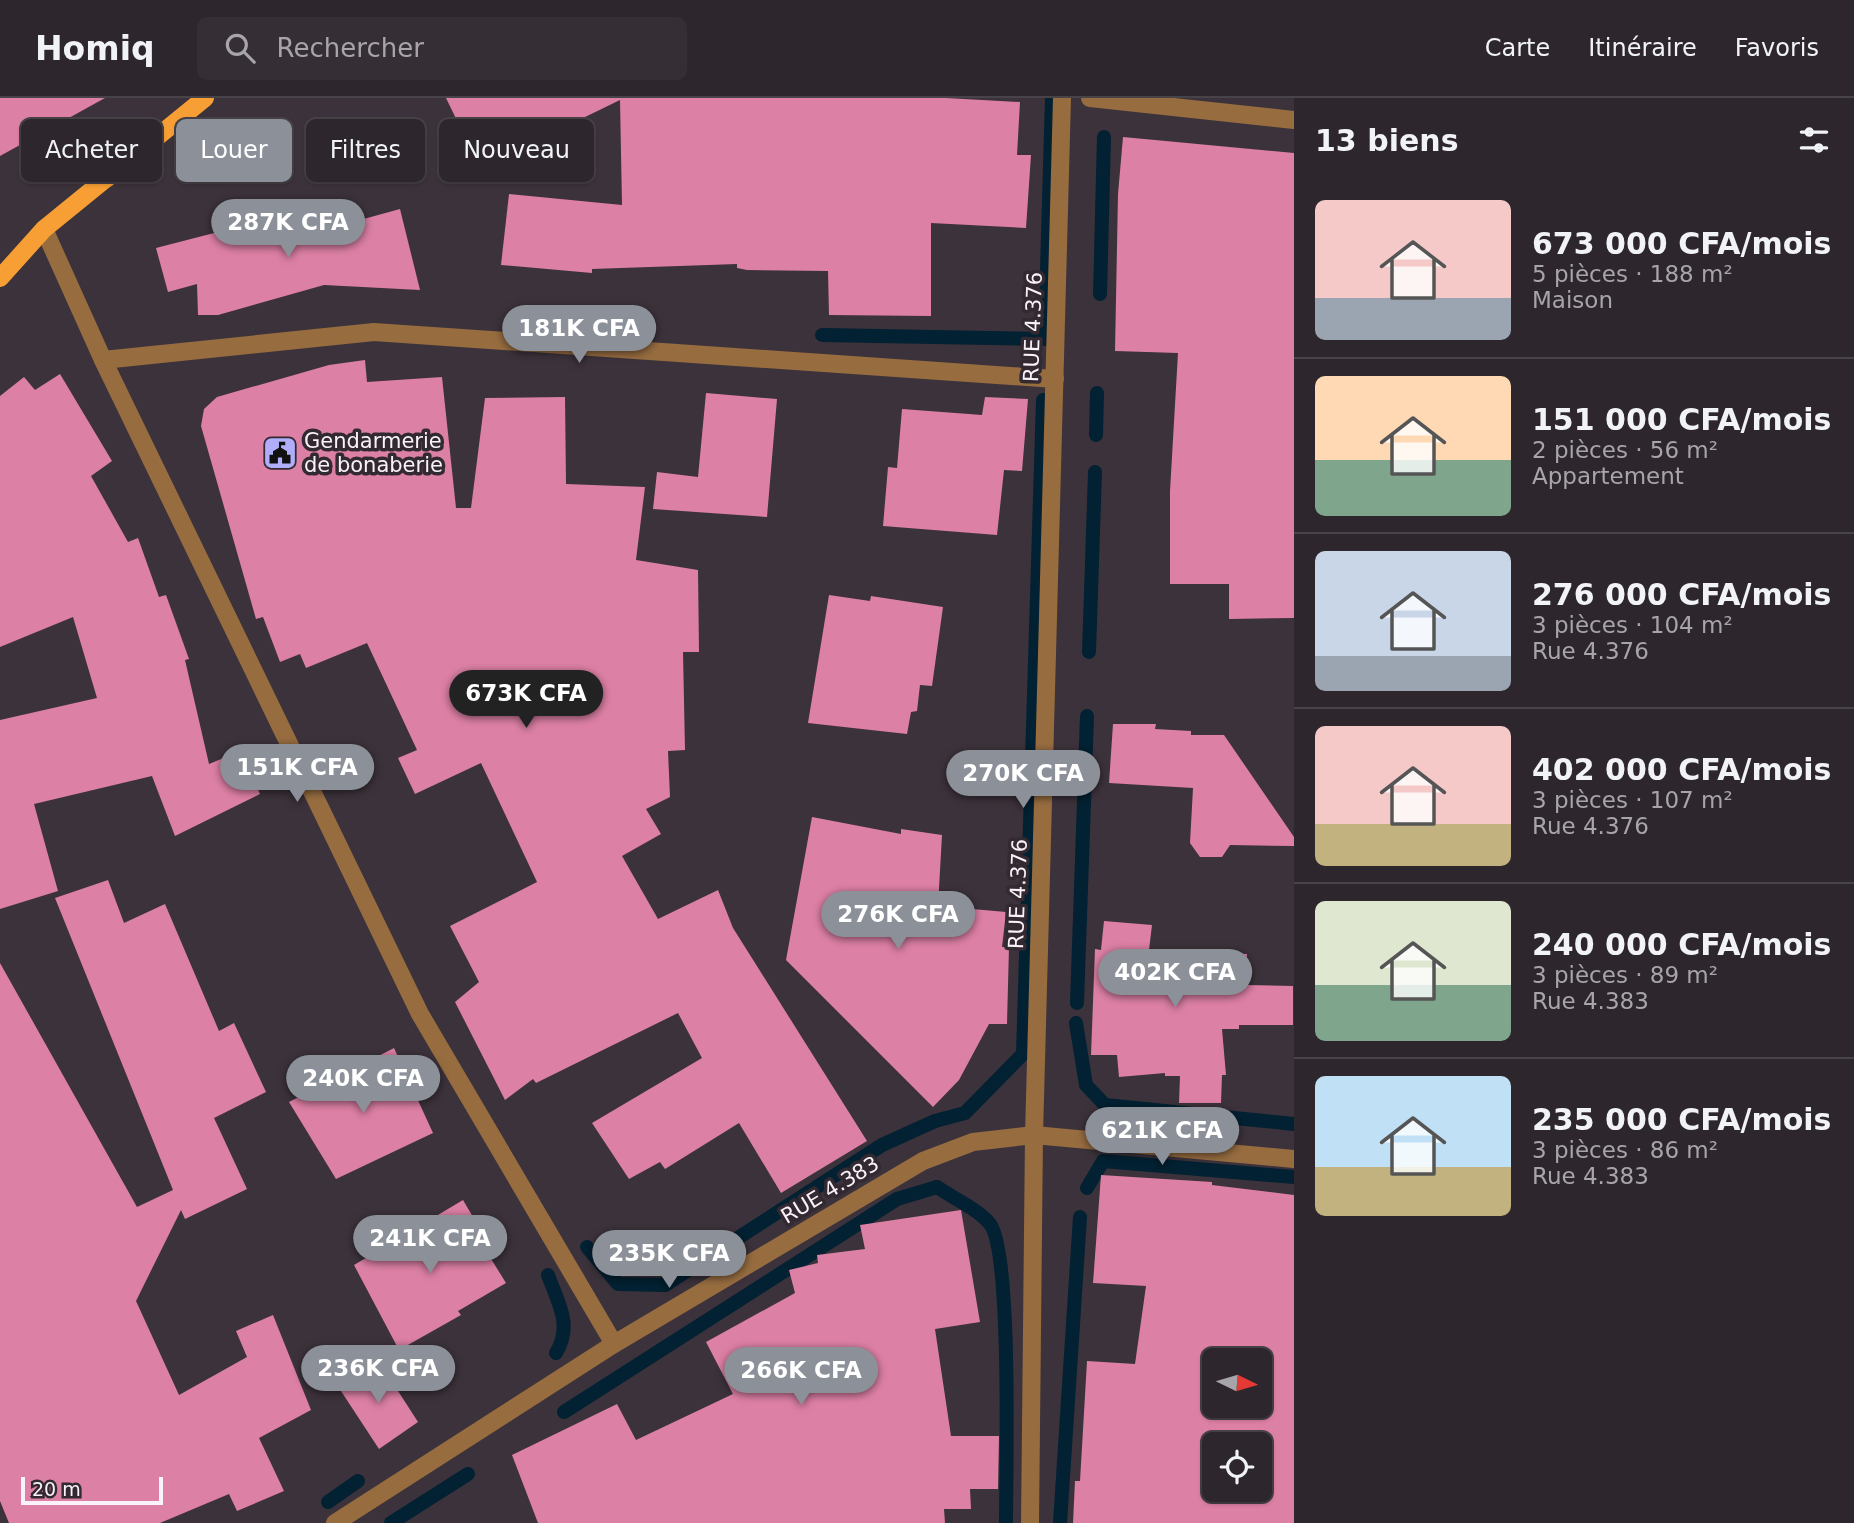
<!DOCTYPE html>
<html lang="fr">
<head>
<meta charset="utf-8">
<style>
  body { margin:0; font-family:"DejaVu Sans",sans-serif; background:#352e34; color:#f1f3f6; height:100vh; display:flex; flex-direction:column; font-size:26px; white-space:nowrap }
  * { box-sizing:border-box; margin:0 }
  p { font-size:23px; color:#a7a5a9 }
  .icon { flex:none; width:38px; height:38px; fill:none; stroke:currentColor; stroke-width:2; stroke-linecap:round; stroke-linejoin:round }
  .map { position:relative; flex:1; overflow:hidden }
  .panel { display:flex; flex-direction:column; background:#2d262c; width:560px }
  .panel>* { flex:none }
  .hud { position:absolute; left:21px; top:21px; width:665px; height:63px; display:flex; gap:14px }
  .needle { width:46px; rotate:95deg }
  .controls { position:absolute; left:1202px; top:1250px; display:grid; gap:14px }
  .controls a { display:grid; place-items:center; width:70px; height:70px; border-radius:10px; background:#2d262c; box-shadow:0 2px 5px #0004,0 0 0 2px #484348; font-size:35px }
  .scale { position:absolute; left:21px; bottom:18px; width:142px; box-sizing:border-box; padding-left:7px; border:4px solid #f9f2f8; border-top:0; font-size:19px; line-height:24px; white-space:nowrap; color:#f9f2f8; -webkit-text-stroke:5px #322931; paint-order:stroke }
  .price { position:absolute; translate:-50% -60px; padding:0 16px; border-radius:24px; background:#8c9099; color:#fff; font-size:23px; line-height:46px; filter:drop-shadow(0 2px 4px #0008) }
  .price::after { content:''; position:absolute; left:50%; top:42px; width:21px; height:16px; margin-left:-10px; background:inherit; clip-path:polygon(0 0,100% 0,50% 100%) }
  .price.selected { background:#222; color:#fff }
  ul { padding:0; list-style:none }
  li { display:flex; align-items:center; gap:21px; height:175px; padding:0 21px }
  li+li { border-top:2px solid #484348 }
  li span { display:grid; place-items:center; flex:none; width:196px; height:140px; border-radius:10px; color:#555 }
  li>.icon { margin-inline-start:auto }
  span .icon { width:84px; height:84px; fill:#fffc; stroke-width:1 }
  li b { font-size:30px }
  h2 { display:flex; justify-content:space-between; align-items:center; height:84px; padding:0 21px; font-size:30px }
  .tag { padding:0 24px; border-radius:10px; background:#2d262c; box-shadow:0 2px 5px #0004,0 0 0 2px #484348; font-size:24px; line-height:63px }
  .tag.selected { background:#8c9099; color:#fff }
  header { display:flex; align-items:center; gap:42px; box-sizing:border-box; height:98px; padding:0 35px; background:#2d262c; border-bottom:2px solid #484348 }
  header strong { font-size:33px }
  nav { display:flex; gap:38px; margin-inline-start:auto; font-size:24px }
  .search { width:490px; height:63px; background:#352e34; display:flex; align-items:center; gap:18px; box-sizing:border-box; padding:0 24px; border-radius:10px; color:#a7a5a9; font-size:26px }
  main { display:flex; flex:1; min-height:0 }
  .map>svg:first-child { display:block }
</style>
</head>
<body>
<header>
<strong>Homiq</strong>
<div class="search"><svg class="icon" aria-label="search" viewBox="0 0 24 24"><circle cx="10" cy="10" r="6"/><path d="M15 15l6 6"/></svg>Rechercher</div>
<nav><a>Carte</a><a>Itinéraire</a><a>Favoris</a></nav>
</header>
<main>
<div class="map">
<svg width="1294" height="1425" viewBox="0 0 1294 1425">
  <rect width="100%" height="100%" fill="#3c323b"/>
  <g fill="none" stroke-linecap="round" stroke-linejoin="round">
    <g stroke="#022132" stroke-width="14">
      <polyline points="1100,196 1104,39"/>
      <polyline points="822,237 1045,241 1052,0"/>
      <polyline points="1096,337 1097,295"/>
      <polyline points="1089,554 1095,374"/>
      <polyline points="1077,905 1087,618"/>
      <polyline points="1076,925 1086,987 1105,1007 1294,1026"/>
      <polyline points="1087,1090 1103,1063 1294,1079"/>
      <polyline points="587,1149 618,1186 665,1187 882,1047 935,1023 965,1015 1023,956 1043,302"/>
      <path d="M548 1177C558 1205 573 1227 556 1255"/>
      <path d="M564 1314 897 1101 937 1089C953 1100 978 1111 990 1126 1012 1154 1006 1377 1006 1425"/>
      <polyline points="328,1404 358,1383"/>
      <polyline points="391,1425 468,1376"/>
      <polyline points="1060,1425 1080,1119"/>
    </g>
  </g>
  <g fill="#dd80a5" fill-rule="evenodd">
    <polygon points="0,0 105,0 0,58"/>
    <polygon points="446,0 946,0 1020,4 1017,57 1031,57 1026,130 931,125 931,218 829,217 828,173 747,172 737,170 737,166 592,171 592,175 501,167 509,96 622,107 620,2 480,70"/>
    <polygon points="1123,39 1294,55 1294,520 1229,521 1229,486 1170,486 1170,393 1178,255 1115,253 1118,96"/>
    <polygon points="299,103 309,136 400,111 420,192 324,187 218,217 198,217 197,186 168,194 156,150 218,134 217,127"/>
    <polygon points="365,262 367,284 442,279 456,410 471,410 485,300 565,299 566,386 645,389 636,462 698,472 699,554 683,554 685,652 668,653 670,699 646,711 661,736 622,758 658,821 718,792 733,830 867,1043 781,1095 739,1025 665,1071 660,1064 629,1081 592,1025 702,960 678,915 536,985 533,981 505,1002 455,904 479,884 450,828 537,784 481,665 415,696 398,660 417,652 367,545 306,570 300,556 280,564 263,519 256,521 201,328 204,311 217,299 329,267"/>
    <polygon points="60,276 112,363 91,378 128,444 138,440 159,499 166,497 189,561 185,562 209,666 231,657 233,662 243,658 260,696 175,738 152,678 34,706 58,793 0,811 0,622 97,600 73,519 0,549 0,298 24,279 35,292"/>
    <polygon points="706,295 777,301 767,419 653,411 657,374 698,379"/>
    <polygon points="985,299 1028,301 1022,373 1004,372 997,437 883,428 888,369 897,370 902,311 982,317"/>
    <polygon points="829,497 870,503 871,498 943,509 932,588 920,587 917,613 911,614 907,636 808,625"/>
    <polygon points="1113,626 1156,626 1155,631 1191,633 1191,637 1224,637 1294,739 1294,748 1230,747 1222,759 1200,759 1190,745 1193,690 1109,685"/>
    <polygon points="812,719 901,736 901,731 942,737 938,808 1006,814 1002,849 1009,849 1007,926 989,926 959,982 933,1009 786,862"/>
    <polygon points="108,782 124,825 165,806 219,933 234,925 266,994 214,1020 247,1091 185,1121 181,1112 136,1203 179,1297 247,1259 236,1233 273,1217 311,1312 259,1340 284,1393 237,1413 229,1396 160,1425 9,1425 0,1403 0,865 137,1109 173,1092 55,800"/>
    <polygon points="1104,823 1152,827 1149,852 1247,856 1245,887 1293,888 1293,927 1239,927 1239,931 1222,931 1226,977 1222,977 1221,1005 1179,1005 1180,978 1165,978 1165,975 1119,979 1117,957 1091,957 1095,851 1101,852"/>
    <polygon points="394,950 433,1035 336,1081 289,1004"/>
    <path d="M1101 1077 1212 1084V1087L1294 1097V1425H1073L1075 1383H1080L1087 1263 1135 1266 1146 1188 1093 1185ZM1214 1262H1260V1307H1214ZM1214 1346H1260V1391H1214Z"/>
    <polygon points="463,1102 493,1153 488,1156 506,1185 458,1213 461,1217 399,1252 354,1167"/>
    <polygon points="961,1112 980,1224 935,1231 951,1338 999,1338 998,1391 970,1391 971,1411 944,1411 945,1425 538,1425 512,1357 617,1306 636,1342 733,1296 706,1244 795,1195 789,1172 818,1165 817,1157 865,1151 860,1127"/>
    <polygon points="380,1265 418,1324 379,1351 337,1287"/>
  </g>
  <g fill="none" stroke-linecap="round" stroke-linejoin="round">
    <g stroke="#976d40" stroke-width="18">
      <polyline points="1090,0 1294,22"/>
      <polyline points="90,49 108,80"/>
      <polyline points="44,131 103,262 420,916 614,1246"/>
      <polyline points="103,262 374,234 1055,281"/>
      <polyline points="335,1425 614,1246 923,1063 973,1044 1034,1037 1294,1061"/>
      <polyline points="1030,1425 1034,1037 1062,0"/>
    </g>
    <polyline stroke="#f79f34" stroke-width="18" points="0,180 44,131 205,0"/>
  </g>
  <defs>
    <g id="civic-square" transform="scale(1.75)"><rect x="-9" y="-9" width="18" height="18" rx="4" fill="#b0aefa" stroke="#322931"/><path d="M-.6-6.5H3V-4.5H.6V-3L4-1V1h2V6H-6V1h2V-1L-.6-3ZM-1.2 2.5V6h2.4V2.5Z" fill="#111"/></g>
  </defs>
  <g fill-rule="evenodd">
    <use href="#civic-square" x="280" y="355"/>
  </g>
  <g text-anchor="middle" stroke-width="7" stroke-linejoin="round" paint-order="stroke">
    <g font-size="21" fill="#f9f2f8" stroke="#322931">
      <text transform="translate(1033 229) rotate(-88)" y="7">RUE 4.376</text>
      <text transform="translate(1018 796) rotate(-88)" y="7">RUE 4.376</text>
      <text transform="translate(830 1092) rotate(-31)" y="7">RUE 4.383</text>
    </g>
    <g font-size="21" fill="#f9f2f8" stroke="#322931" text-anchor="start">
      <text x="304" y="350">Gendarmerie<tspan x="304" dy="24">de bonaberie</tspan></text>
    </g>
  </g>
</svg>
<div class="controls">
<a><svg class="needle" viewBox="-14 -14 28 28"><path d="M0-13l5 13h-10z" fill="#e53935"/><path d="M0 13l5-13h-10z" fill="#a7a5a9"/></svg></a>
<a><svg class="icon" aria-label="locate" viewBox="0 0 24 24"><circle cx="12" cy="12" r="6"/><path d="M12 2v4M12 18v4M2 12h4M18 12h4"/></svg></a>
</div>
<div class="scale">20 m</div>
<b class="price" style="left:288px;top:161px">287K CFA</b>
<b class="price" style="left:579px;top:267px">181K CFA</b>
<b class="price selected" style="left:526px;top:632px">673K CFA</b>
<b class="price" style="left:297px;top:706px">151K CFA</b>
<b class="price" style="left:1023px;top:712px">270K CFA</b>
<b class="price" style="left:898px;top:853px">276K CFA</b>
<b class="price" style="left:1175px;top:911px">402K CFA</b>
<b class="price" style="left:363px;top:1017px">240K CFA</b>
<b class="price" style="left:1162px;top:1069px">621K CFA</b>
<b class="price" style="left:430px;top:1177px">241K CFA</b>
<b class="price" style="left:669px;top:1192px">235K CFA</b>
<b class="price" style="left:378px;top:1307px">236K CFA</b>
<b class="price" style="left:801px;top:1309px">266K CFA</b>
<div class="hud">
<a class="tag">Acheter</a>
<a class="tag selected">Louer</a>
<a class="tag">Filtres</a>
<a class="tag">Nouveau</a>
</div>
</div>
<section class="panel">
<h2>13 biens<svg class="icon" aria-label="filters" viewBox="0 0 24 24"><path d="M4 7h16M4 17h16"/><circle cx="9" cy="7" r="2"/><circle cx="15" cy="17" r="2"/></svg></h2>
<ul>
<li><span style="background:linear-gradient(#f6c9c9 70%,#9aa5b1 0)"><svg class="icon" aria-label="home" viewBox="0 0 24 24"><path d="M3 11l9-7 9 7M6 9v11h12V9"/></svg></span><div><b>673 000 CFA/mois</b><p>5 pièces · 188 m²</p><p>Maison</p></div></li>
<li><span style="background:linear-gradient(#ffd9b3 60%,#7fa58c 0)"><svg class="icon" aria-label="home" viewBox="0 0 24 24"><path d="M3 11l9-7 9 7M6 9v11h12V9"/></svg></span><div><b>151 000 CFA/mois</b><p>2 pièces · 56 m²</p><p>Appartement</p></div></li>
<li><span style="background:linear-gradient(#c9d6e8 75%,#9aa5b1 0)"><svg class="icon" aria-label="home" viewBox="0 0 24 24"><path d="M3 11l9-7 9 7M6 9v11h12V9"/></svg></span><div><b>276 000 CFA/mois</b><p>3 pièces · 104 m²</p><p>Rue 4.376</p></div></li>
<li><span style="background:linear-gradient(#f6c9c9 70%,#c2b280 0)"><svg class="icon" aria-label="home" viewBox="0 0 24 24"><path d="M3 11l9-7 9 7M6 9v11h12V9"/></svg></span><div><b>402 000 CFA/mois</b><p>3 pièces · 107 m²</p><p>Rue 4.376</p></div></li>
<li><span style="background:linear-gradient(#dfe7d0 60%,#7fa58c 0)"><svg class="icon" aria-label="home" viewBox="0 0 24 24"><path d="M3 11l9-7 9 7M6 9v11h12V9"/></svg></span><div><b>240 000 CFA/mois</b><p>3 pièces · 89 m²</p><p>Rue 4.383</p></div></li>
<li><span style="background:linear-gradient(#bfe0f5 65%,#c2b280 0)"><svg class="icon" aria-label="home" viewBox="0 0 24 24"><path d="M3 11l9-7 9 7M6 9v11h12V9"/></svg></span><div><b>235 000 CFA/mois</b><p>3 pièces · 86 m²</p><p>Rue 4.383</p></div></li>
</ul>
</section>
</main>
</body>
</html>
